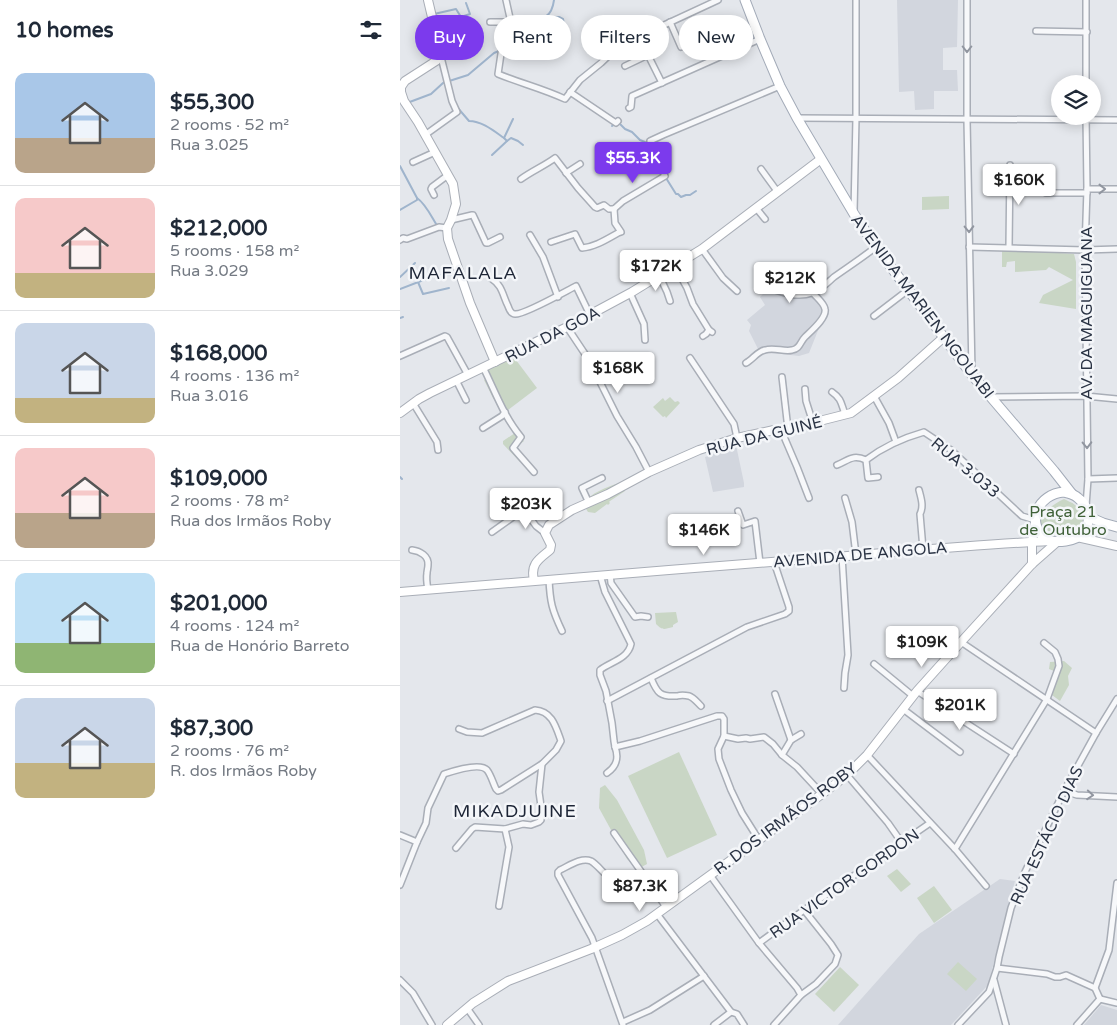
<!DOCTYPE html>
<html lang="en">
<head>
<meta charset="utf-8">
<style>
  body { margin:0; font-family:"Varela Round",sans-serif; background:#f2f2f3; color:#1f2937; height:100vh; display:flex; flex-direction:column; font-size:19px; white-space:nowrap }
  * { box-sizing:border-box; margin:0 }
  p { font-size:16px; color:#747a83 }
  .icon { flex:none; width:28px; height:28px; fill:none; stroke:currentColor; stroke-width:2; stroke-linecap:round; stroke-linejoin:round }
  .map { position:relative; flex:1; overflow:hidden }
  .drawer { display:flex; flex-direction:column; background:#fff; width:400px }
  .drawer>* { flex:none }
  .hud { position:absolute; left:15px; top:15px; width:475px; height:45px; display:flex; gap:10px }
  .fabs { position:absolute; left:651px; top:75px; display:grid; gap:10px }
  .fabs a { display:grid; place-items:center; width:50px; height:50px; border-radius:50%; background:#fff; box-shadow:0 2px 12px #0003; font-size:25px }
  .price { position:absolute; translate:-50% -42px; padding:0 11px; border-radius:5px; background:#fff; color:#222; font-size:16px; line-height:32px; filter:drop-shadow(0 1px 2px #0008) }
  .price::after { content:''; position:absolute; left:50%; top:30px; width:15px; height:11px; margin-left:-8px; background:inherit; clip-path:polygon(0 0,100% 0,50% 100%) }
  .price.selected { background:#7c3aed; color:#fff }
  ul { padding:0; list-style:none }
  li { display:flex; align-items:center; gap:15px; height:125px; padding:0 15px }
  li+li { border-top:1px solid #e0e1e3 }
  li span { display:grid; place-items:center; flex:none; width:140px; height:100px; border-radius:10px; color:#555 }
  li>.icon { margin-inline-start:auto }
  span .icon { width:60px; height:60px; fill:#fffc; stroke-width:1 }
  li b { font-size:21px }
  h2 { display:flex; justify-content:space-between; align-items:center; height:60px; padding:0 15px; font-size:21px }
  .tag { padding:0 18px; border-radius:22px; background:#fff; box-shadow:0 2px 12px #0003; font-size:18px; line-height:45px }
  .tag.selected { background:#7c3aed; color:#fff }
  main { display:flex; flex:1; min-height:0 }
  .map>svg:first-child { display:block }
</style>
</head>
<body>
<main>
<section class="drawer">
<h2>10 homes<svg class="icon" aria-label="filters" viewBox="0 0 24 24"><path d="M4 7h16M4 17h16"/><circle cx="9" cy="7" r="2"/><circle cx="15" cy="17" r="2"/></svg></h2>
<ul>
<li><span style="background:linear-gradient(#a9c7e8 65%,#b9a48a 0)"><svg class="icon" aria-label="home" viewBox="0 0 24 24"><path d="M3 11l9-7 9 7M6 9v11h12V9"/></svg></span><div><b>$55,300</b><p>2 rooms · 52 m²</p><p>Rua 3.025</p></div></li>
<li><span style="background:linear-gradient(#f6c9c9 75%,#c2b280 0)"><svg class="icon" aria-label="home" viewBox="0 0 24 24"><path d="M3 11l9-7 9 7M6 9v11h12V9"/></svg></span><div><b>$212,000</b><p>5 rooms · 158 m²</p><p>Rua 3.029</p></div></li>
<li><span style="background:linear-gradient(#c9d6e8 75%,#c2b280 0)"><svg class="icon" aria-label="home" viewBox="0 0 24 24"><path d="M3 11l9-7 9 7M6 9v11h12V9"/></svg></span><div><b>$168,000</b><p>4 rooms · 136 m²</p><p>Rua 3.016</p></div></li>
<li><span style="background:linear-gradient(#f6c9c9 65%,#b9a48a 0)"><svg class="icon" aria-label="home" viewBox="0 0 24 24"><path d="M3 11l9-7 9 7M6 9v11h12V9"/></svg></span><div><b>$109,000</b><p>2 rooms · 78 m²</p><p>Rua dos Irmãos Roby</p></div></li>
<li><span style="background:linear-gradient(#bfe0f5 70%,#8fb573 0)"><svg class="icon" aria-label="home" viewBox="0 0 24 24"><path d="M3 11l9-7 9 7M6 9v11h12V9"/></svg></span><div><b>$201,000</b><p>4 rooms · 124 m²</p><p>Rua de Honório Barreto</p></div></li>
<li><span style="background:linear-gradient(#c9d6e8 65%,#c2b280 0)"><svg class="icon" aria-label="home" viewBox="0 0 24 24"><path d="M3 11l9-7 9 7M6 9v11h12V9"/></svg></span><div><b>$87,300</b><p>2 rooms · 76 m²</p><p>R. dos Irmãos Roby</p></div></li>
</ul>
</section>
<div class="map">
<svg width="717" height="1025" viewBox="0 0 717 1025">
  <rect width="100%" height="100%" fill="#e4e7ec"/>
  <g fill="#d2d6de">
    <polygon points="497,0 558,0 557,47 543,48 543,70 557,70 558,91 534,91 534,109 515,110 514,91 499,92"/>
    <polygon points="366,291 374,293 413,295 425,313 409,353 399,356 382,354 360,353 349,331 351,325 347,320 365,305 360,297"/>
    <polygon points="336,445 344,483 344,487 313,492 305,457 320,452 322,448"/>
    <polygon points="600,879 615,881 588,985 551,1025 438,1025 519,934"/>
    <polygon points="701,1005 717,1010 717,1025 684,1025"/>
  </g>
  <g fill="#c9d6c5">
    <polygon points="549,196 549,209 522,210 522,197"/>
    <polygon points="602,249 674,254 676,262 676,309 639,303 643,295 673,280 649,267 646,270 615,272 615,261 607,262 606,267 602,267"/>
    <polygon points="113,356 137,388 104,413 93,398 84,380 86,379 84,376 86,375 83,371"/>
    <polygon points="270,397 275,402 278,401 280,403 266,418 265,416 263,417 253,407 263,398 265,401"/>
    <polygon points="115,433 124,441 116,447 124,459 120,462 103,444 103,441"/>
    <path d="M219 483 225 491 210 501 209 502 210 503 208 505 207 504 195 513 188 512 183 504C190 493 207 487 219 483Z"/>
    <path d="M664 499C667 501 672 502 675 505 687 515 685 530 670 535 662 538 654 537 646 537L638 521C645 511 653 504 664 499Z"/>
    <path d="M276 612 278 622 273 625V627C264 629 263 631 256 624L255 613Z"/>
    <polygon points="664,661 672,668 668,676 669,685 660,701 652,695 659,673 649,669 650,662"/>
    <polygon points="279,752 317,835 267,858 228,776"/>
    <polygon points="205,785 217,800 244,850 247,864 238,869 227,859 199,808 200,788"/>
    <polygon points="497,869 511,884 501,892 487,876"/>
    <polygon points="534,886 552,910 534,923 517,898"/>
    <polygon points="558,962 577,979 566,991 547,974"/>
    <polygon points="440,967 459,985 434,1012 415,994"/>
  </g>
  <g fill="none" stroke-linecap="round" stroke-linejoin="round">
    <g stroke="#9fb4cc" stroke-width="2">
      <path d="M154 0C150 31 125 12 115 26 111 31 109 39 107 45L114 46 133 44 155 36"/>
      <polyline points="34,14 56,9 61,17 70,14 66,3"/>
      <polyline points="147,17 159,17 163,19 165,30"/>
      <polyline points="138,42 140,49"/>
      <polyline points="104,50 106,49 107,45"/>
      <polyline points="7,103 31,94 43,83 68,75 94,53 99,51"/>
      <path d="M57 107 69 121C82 121 94 131 104 138L113 119"/>
      <polyline points="212,126 218,122 225,129 232,132 240,140 245,142 249,147"/>
      <polyline points="107,141 111,138 118,141 123,145"/>
      <polyline points="92,155 107,141 104,138"/>
      <path d="M0 166 17 198C26 204 32 218 38 227"/>
      <polyline points="266,178 276,194 278,194 281,197 286,195 290,195 296,191"/>
      <polyline points="0,210 17,200 17,198"/>
      <polyline points="0,277 15,263"/>
      <polyline points="18,282 23,294 49,288"/>
      <polyline points="0,289 34,276 41,275 58,275"/>
      <polyline points="0,318 3,317"/>
      <polyline points="0,477 2,479"/>
    </g>
    <g stroke="#a9aeb7" stroke-width="8">
      <g id="street">
        <path d="M106 0 110 18 102 47 98 74C120 83 144 89 165 99L180 80 201 63 226 39 247 33 318 0"/>
        <polyline points="567,0 567,120 572,372"/>
        <polyline points="686,0 686,84"/>
        <polyline points="90,22 109,22"/>
        <polyline points="270,22 281,47"/>
        <polyline points="219,27 226,35 226,39"/>
        <polyline points="636,31 687,32"/>
        <polyline points="225,66 248,55 262,83"/>
        <polyline points="170,92 216,123 218,121"/>
        <polyline points="229,108 231,107 232,96 360,39"/>
        <polyline points="686,116 687,189 685,250 688,479 686,506"/>
        <polyline points="398,118 717,120"/>
        <polyline points="25,135 57,112 52,101 42,61 39,57"/>
        <polyline points="13,162 35,152"/>
        <polyline points="361,169 377,191"/>
        <polyline points="166,173 180,164"/>
        <path d="M121 179C132 171 144 166 155 158L178 188 195 207 197 208 204 205 209 209H214"/>
        <polyline points="687,189 717,189"/>
        <polyline points="646,193 687,193"/>
        <polyline points="34,195 31,189 32,187 48,175"/>
        <polyline points="356,208 365,219"/>
        <polyline points="214,209 223,201 265,176 253,152 250,141 263,135 380,86"/>
        <polyline points="454,212 456,118 456,0"/>
        <polyline points="51,220 72,215 73,215 86,243 88,243 100,237"/>
        <polyline points="130,235 143,257 158,297"/>
        <polyline points="0,240 3,238 7,239 39,227 47,228"/>
        <path d="M151 242 175 234 182 248C195 247 207 239 218 233L221 232 215 223 214 209"/>
        <polyline points="569,247 685,250 717,249"/>
        <polyline points="609,247 610,165"/>
        <polyline points="302,249 323,278 337,291"/>
        <polyline points="275,266 287,288 293,304 309,330 312,332"/>
        <polyline points="259,275 267,292 270,301"/>
        <path d="M92 279C102 285 103 296 108 306 109 309 111 314 115 314 124 315 166 291 176 286L190 315"/>
        <path d="M370 288C383 293 398 298 412 293 420 291 428 282 434 277 448 267 462 258 476 247"/>
        <polyline points="230,293 244,324 245,340"/>
        <polyline points="474,316 508,290"/>
        <polyline points="167,327 189,360 217,416 236,447 249,472"/>
        <polyline points="303,336 306,334 309,330"/>
        <polyline points="0,356 45,336 47,337 68,375"/>
        <polyline points="290,358 334,424 337,438"/>
        <path d="M346 363C353 359 358 351 365 350 374 347 384 352 392 350 400 349 400 342 405 337 411 331 427 318 425 309 424 303 417 298 413 293"/>
        <path d="M83 367C95 391 104 417 121 437L113 448 134 472"/>
        <polyline points="382,377 388,429"/>
        <polyline points="56,380 66,400"/>
        <polyline points="405,389 406,401 413,423"/>
        <path d="M432 392C442 399 441 404 445 414"/>
        <polyline points="474,396 489,423 496,442"/>
        <polyline points="590,397 686,396 717,399"/>
        <polyline points="13,403 37,442 38,450"/>
        <polyline points="83,428 102,416 105,412"/>
        <polyline points="382,429 385,439 397,467 409,498"/>
        <path d="M437 465C449 460 453 454 466 460"/>
        <path d="M478 477 468 478 466 460C483 447 503 438 524 432L551 450 622 516 635 520"/>
        <polyline points="688,479 717,478"/>
        <path d="M519 490C521 498 524 506 520 514L523 549"/>
        <polyline points="445,498 452,522 456,555"/>
        <polyline points="189,503 182,488 202,478"/>
        <polyline points="338,511 343,525 355,521 360,563"/>
        <polyline points="92,532 113,517 125,511 136,526 145,533"/>
        <path d="M12 550C20 551 29 556 28 565 28 568 27 571 27 573 26 579 27 584 28 590"/>
        <polyline points="442,556 448,655 445,673 444,688"/>
        <polyline points="210,574 211,583 235,617 241,616 248,617"/>
        <path d="M200 575 205 592 231 644C228 659 210 662 200 670V675L206 691 212 723 214 741 215 747 240 741 317 716H322L324 719V736L318 749 319 759 331 790 342 813 359 840"/>
        <path d="M149 579C150 602 152 610 162 631"/>
        <polyline points="561,642 696,733"/>
        <polyline points="474,664 513,696"/>
        <path d="M251 678C257 693 260 697 277 696 280 695 285 695 289 696 293 697 297 702 301 706"/>
        <polyline points="517,691 614,754"/>
        <polyline points="375,694 391,740"/>
        <polyline points="207,701 347,627 385,614 389,611 389,607 374,562"/>
        <polyline points="503,709 560,752"/>
        <polyline points="324,736 338,739 346,738 350,739 364,737 373,744 382,755 397,767 422,794"/>
        <polyline points="382,755 391,740 401,734"/>
        <polyline points="467,755 555,849 586,886"/>
        <path d="M207 773C217 766 219 758 215 747"/>
        <polyline points="447,775 488,823 502,843"/>
        <polyline points="664,791 677,795 717,797"/>
        <polyline points="214,833 266,907"/>
        <polyline points="0,835 17,842"/>
        <path d="M56 848 72 829 75 827 105 829 123 824 131 825 139 822 141 820 142 813 139 792 142 764 156 750 161 741C156 727 152 711 135 710L82 733 67 732 59 729"/>
        <polyline points="555,849 647,699 659,666 658,659 655,652 644,643"/>
        <path d="M204 873C200 869 196 864 191 861 181 857 169 866 160 870L158 872V875L192 938 223 1025"/>
        <polyline points="310,875 359,943 397,988 401,995"/>
        <path d="M0 885 17 842 26 823 28 808 44 774C53 771 80 762 87 770 91 775 93 783 96 789L98 791 101 790 142 764"/>
        <polyline points="99,906 109,847 105,829"/>
        <polyline points="257,914 331,1012 337,1014 344,1025"/>
        <polyline points="359,943 404,910 530,823"/>
        <polyline points="597,968 647,974 655,977 660,977 666,975 695,988"/>
        <polyline points="0,980 13,993 32,1025"/>
        <polyline points="594,980 606,1025"/>
        <polyline points="700,999 695,988 709,950 717,883"/>
        <polyline points="700,999 717,1003"/>
        <polyline points="67,1008 79,1025"/>
        <polyline points="223,1022 250,1010 304,976"/>
        <polyline points="314,1025 331,1012"/>
        <polyline points="374,1025 401,995 416,984 435,964 438,955 431,944 404,910"/>
        <polyline points="558,1025 589,992 597,968 599,957 611,908 625,872 664,791 696,733 717,699"/>
        <polyline points="677,1025 700,999"/>
      </g>
    </g>
    <g stroke="#a9aeb7" stroke-width="10">
      <g id="secondary">
        <polyline points="28,0 40,51 39,57 36,61 5,81 1,87 1,92 4,101 18,122 53,184 56,204 51,220 47,228 48,239 70,303 95,362"/>
        <polyline points="0,413 19,399 30,393 167,327 232,292 302,249 421,159"/>
        <polyline points="677,537 717,546"/>
        <polyline points="632,564 632,542 635,522"/>
        <path d="M134 580C130 564 139 559 150 550L151 545 145 533 149 525 172 510 208 494 249 472 299 450 337 438 374 430 388 429 451 413 498 378 544 337"/>
        <path d="M0 592C136 580 272 570 408 559 489 553 569 545 650 541"/>
        <polyline points="47,1025 73,1003 108,981 191,949 222,935 247,921 422,794 447,775 467,755 517,691 561,642 632,564 657,542"/>
      </g>
    </g>
    <g stroke="#a3abb8" stroke-width="11">
      <g id="primary">
        <polyline points="345,0 360,39 380,86 397,118 454,214 476,247 572,375 654,471 672,494"/>
        <path d="M664 492C669 493 674 494 678 498 689 506 692 522 683 533 675 542 657 543 646 540 625 522 638 494 664 492Z"/>
        <polyline points="689,517 703,523 717,527"/>
      </g>
    </g>
    <use href="#street" stroke="#f7f8fa" stroke-width="5"/>
    <use href="#secondary" stroke="#fff" stroke-width="8"/>
    <use href="#primary" stroke="#fff" stroke-width="9"/>
  </g>
  <defs><path id="oneway-chevron" d="M-2-3.5L2.5 0L-2 3.5" fill="none" stroke-width="1.6" stroke-linecap="round" stroke-linejoin="round" transform="scale(1.25)"/></defs>
  <g stroke="#9196a0">
    <use href="#oneway-chevron" transform="translate(567 49) rotate(90)"/>
    <use href="#oneway-chevron" transform="translate(702 189)"/>
    <use href="#oneway-chevron" transform="translate(569 229) rotate(89)"/>
    <use href="#oneway-chevron" transform="translate(687 445) rotate(89)"/>
    <use href="#oneway-chevron" transform="translate(690 795) rotate(4)"/>
  </g>
  <g text-anchor="middle" stroke-width="5" stroke-linejoin="round" paint-order="stroke">
    <g font-size="16" fill="#2b3445" stroke="#f4f6f9">
      <text transform="translate(523 306) rotate(53)" y="6">AVENIDA MARIEN NGOUABI</text>
      <text transform="translate(686 313) rotate(-90)" y="6">AV. DA MAGUIGUANA</text>
      <text transform="translate(152 334) rotate(-27)" y="6">RUA DA GOA</text>
      <text transform="translate(364 435) rotate(-14)" y="6">RUA DA GUINÉ</text>
      <text transform="translate(566 467) rotate(40)" y="6">RUA 3.033</text>
      <text transform="translate(460 554) rotate(-5)" y="6">AVENIDA DE ANGOLA</text>
      <text transform="translate(385 818) rotate(-37)" y="6">R. DOS IRMÃOS ROBY</text>
      <text transform="translate(646 835) rotate(-65)" y="6">RUA ESTÁCIO DIAS</text>
      <text transform="translate(444 883) rotate(-35)" y="6">RUA VICTOR GORDON</text>
    </g>
    <g font-size="16" fill="#3f6138" stroke="#f4f6f9">
      <text x="663" y="517">Praça 21<tspan x="663" dy="18">de Outubro</tspan></text>
    </g>
    <g font-size="18" letter-spacing="1" fill="#1d2536" stroke="#f4f6f9">
      <text x="63" y="279">MAFALALA</text>
      <text x="115" y="817">MIKADJUINE</text>
    </g>
  </g>
</svg>
<div class="fabs">
<a><svg class="icon" aria-label="layers" viewBox="0 0 24 24"><path d="M12 4l9 5-9 5-9-5zM3 14l9 5 9-5"/></svg></a>
</div>
<b class="price selected" style="left:233px;top:184px">$55.3K</b>
<b class="price" style="left:619px;top:206px">$160K</b>
<b class="price" style="left:256px;top:292px">$172K</b>
<b class="price" style="left:390px;top:304px">$212K</b>
<b class="price" style="left:218px;top:394px">$168K</b>
<b class="price" style="left:126px;top:530px">$203K</b>
<b class="price" style="left:304px;top:556px">$146K</b>
<b class="price" style="left:522px;top:668px">$109K</b>
<b class="price" style="left:560px;top:731px">$201K</b>
<b class="price" style="left:240px;top:912px">$87.3K</b>
<div class="hud">
<a class="tag selected">Buy</a>
<a class="tag">Rent</a>
<a class="tag">Filters</a>
<a class="tag">New</a>
</div>
</div>
</main>
</body>
</html>
